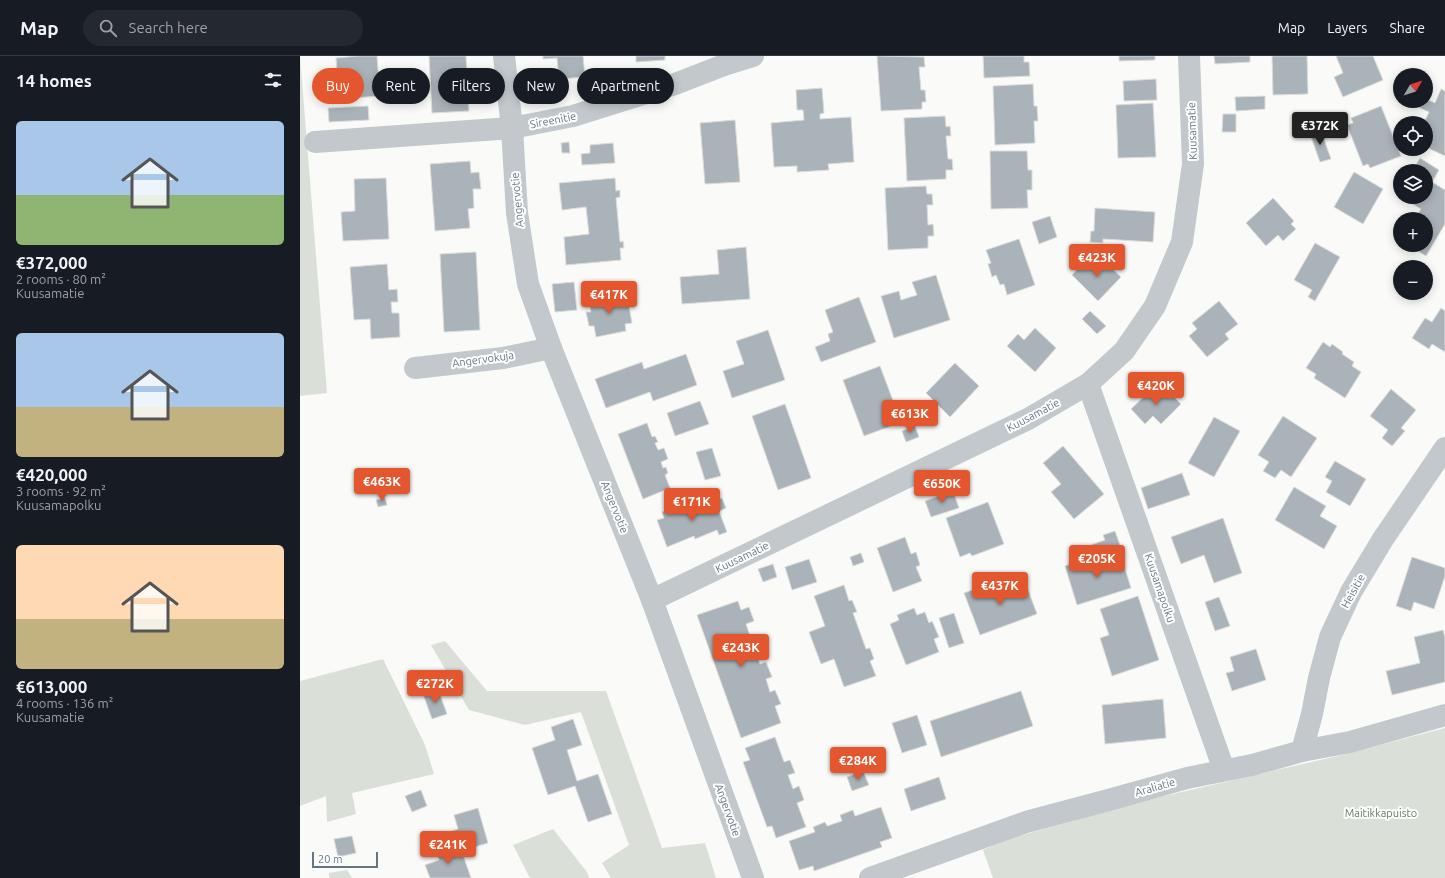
<!DOCTYPE html>
<html lang="en">
<head>
<meta charset="utf-8">
<style>
  body { margin:0; font-family:Ubuntu,sans-serif; background:#242831; color:#f1f3f6; height:100vh; display:flex; flex-direction:column; font-size:15px; white-space:nowrap }
  * { box-sizing:border-box; margin:0 }
  p { font-size:13px; color:#9ea1a6 }
  .icon { flex:none; width:22px; height:22px; fill:none; stroke:currentColor; stroke-width:2; stroke-linecap:round; stroke-linejoin:round }
  .map { position:relative; flex:1; overflow:hidden }
  .sheet { display:flex; flex-direction:column; background:#171b24; width:300px }
  .sheet>* { flex:none }
  .guide { position:absolute; left:12px; top:12px; width:380px; height:36px; display:flex; gap:8px }
  .needle { width:26px; rotate:51deg }
  .tools { position:absolute; left:1093px; top:12px; display:grid; gap:8px }
  .tools a { display:grid; place-items:center; width:40px; height:40px; border-radius:50%; background:#171b24; box-shadow:0 2px 10px #0003; font-size:20px }
  .scale { position:absolute; left:12px; bottom:10px; width:66px; box-sizing:border-box; padding-left:4px; border:2px solid #657683; border-top:0; font-size:11px; line-height:14px; white-space:nowrap; color:#657683; -webkit-text-stroke:3px #fff; paint-order:stroke }
  .price { position:absolute; translate:-50% -34px; padding:0 9px; border-radius:4px; background:#e4572e; color:#fff; font-size:13px; line-height:26px; filter:drop-shadow(0 1px 2px #0008) }
  .price::after { content:''; position:absolute; left:50%; top:24px; width:12px; height:9px; margin-left:-6px; background:inherit; clip-path:polygon(0 0,100% 0,50% 100%) }
  .price.active { background:#222; color:#fff }
  ul { padding:0; list-style:none }
  li { display:grid; align-content:center; gap:8px; height:212px; padding:0 16px }
  li span { display:grid; place-items:center; height:124px; border-radius:6px; color:#555 }
  li>.icon { margin-inline-start:auto }
  span .icon { width:72px; height:72px; fill:#fffc; stroke-width:1 }
  li b { font-size:17px }
  h2 { display:flex; justify-content:space-between; align-items:center; height:48px; padding:0 16px; font-size:17px }
  .tag { padding:0 14px; border-radius:18px; background:#171b24; box-shadow:0 2px 10px #0003; font-size:14px; line-height:36px }
  .tag.active { background:#e4572e; color:#fff }
  header { display:flex; align-items:center; gap:24px; box-sizing:border-box; height:56px; padding:0 20px; background:#171b24; border-bottom:1px solid #363941 }
  header strong { font-size:19px }
  nav { display:flex; gap:22px; margin-inline-start:auto; font-size:14px }
  .search { width:280px; height:36px; background:#242831; display:flex; align-items:center; gap:10px; box-sizing:border-box; padding:0 14px; border-radius:22px; color:#9ea1a6; font-size:15px }
  main { display:flex; flex:1; min-height:0 }
  .map>svg:first-child { display:block }
</style>
</head>
<body>
<header>
<strong>Map</strong>
<div class="search"><svg class="icon" aria-label="search" viewBox="0 0 24 24"><circle cx="10" cy="10" r="6"/><path d="M15 15l6 6"/></svg>Search here</div>
<nav><a>Map</a><a>Layers</a><a>Share</a></nav>
</header>
<main>
<section class="sheet">
<h2>14 homes<svg class="icon" aria-label="filters" viewBox="0 0 24 24"><path d="M4 7h16M4 17h16"/><circle cx="9" cy="7" r="2"/><circle cx="15" cy="17" r="2"/></svg></h2>
<ul>
<li><span style="background:linear-gradient(#a9c7e8 60%,#8fb573 0)"><svg class="icon" aria-label="home" viewBox="0 0 24 24"><path d="M3 11l9-7 9 7M6 9v11h12V9"/></svg></span><div><b>€372,000</b><p>2 rooms · 80 m²</p><p>Kuusamatie</p></div></li>
<li><span style="background:linear-gradient(#a9c7e8 60%,#c2b280 0)"><svg class="icon" aria-label="home" viewBox="0 0 24 24"><path d="M3 11l9-7 9 7M6 9v11h12V9"/></svg></span><div><b>€420,000</b><p>3 rooms · 92 m²</p><p>Kuusamapolku</p></div></li>
<li><span style="background:linear-gradient(#ffd9b3 60%,#c2b280 0)"><svg class="icon" aria-label="home" viewBox="0 0 24 24"><path d="M3 11l9-7 9 7M6 9v11h12V9"/></svg></span><div><b>€613,000</b><p>4 rooms · 136 m²</p><p>Kuusamatie</p></div></li>
</ul>
</section>
<div class="map">
<svg width="1145" height="822" viewBox="0 0 1145 822">
  <rect width="100%" height="100%" fill="#fafaf8"/>
  <g fill="#dadfd7">
    <polygon points="0,0 27,337 0,340"/>
    <polygon points="145,585 187,635 306,635 362,792 405,787 416,822 311,822 302,807 329,789 281,656 225,669 169,654 131,589"/>
    <polygon points="83,603 125,689 134,718 52,737 56,758 27,766 26,740 0,750 0,625"/>
    <polygon points="1145,672 1145,822 693,822 683,794 708,783 851,743 1042,699"/>
    <polygon points="253,773 287,816 289,822 230,822 213,789"/>
    <polygon points="47,814 52,822 29,822 29,817"/>
  </g>
  <g fill="#aab3b9" stroke="#dcdcda">
    <polygon points="59,0 77,0 80,40 39,43 36,2"/>
    <polygon points="129,0 166,0 169,55 132,57"/>
    <polygon points="243,0 283,0 285,21 259,23 257,2 243,3"/>
    <polygon points="336,0 365,0 365,4 336,6"/>
    <polygon points="577,0 624,1 625,11 619,11 621,34 625,34 626,46 622,46 622,53 581,55"/>
    <polygon points="683,0 724,0 724,6 729,6 730,20 684,22"/>
    <polygon points="819,0 855,0 855,4 819,5"/>
    <polygon points="914,0 950,0 950,6 915,8"/>
    <polygon points="972,0 1007,0 1008,38 973,39"/>
    <polygon points="1036,0 1073,0 1083,24 1043,41 1034,21 1043,17"/>
    <polygon points="856,23 857,44 824,45 823,25"/>
    <polygon points="733,28 734,50 737,50 738,65 734,65 735,87 695,89 693,30"/>
    <polygon points="522,32 524,57 520,58 520,63 551,61 554,106 528,108 529,114 497,116 497,110 474,111 471,67 504,64 503,54 497,54 496,34"/>
    <polygon points="1141,33 1145,35 1145,100 1126,91 1126,67 1124,67 1129,56 1109,47 1109,45 1126,45 1126,43 1135,47"/>
    <polygon points="965,40 965,53 936,55 935,41"/>
    <polygon points="853,47 856,101 818,102 816,49"/>
    <polygon points="68,50 69,64 29,66 28,52"/>
    <polygon points="1081,50 1101,100 1070,112 1068,108 1063,110 1047,69 1053,67 1051,62"/>
    <polygon points="923,58 936,58 936,76 922,76"/>
    <polygon points="645,60 646,71 650,70 651,80 646,80 648,103 652,103 653,114 646,114 646,123 607,125 604,62"/>
    <polygon points="435,64 440,126 405,128 400,67"/>
    <polygon points="1021,75 1031,103 1020,106 1010,78"/>
    <polygon points="269,86 270,97 262,97 261,87"/>
    <polygon points="313,87 315,107 282,109 281,98 290,97 290,89"/>
    <polygon points="690,95 727,95 728,114 732,114 732,134 727,134 728,152 691,153"/>
    <polygon points="1120,102 1139,114 1132,126 1145,134 1145,168 1126,200 1108,189 1126,189 1126,163 1114,163 1121,153 1102,142 1126,141 1126,115 1115,115 1113,114"/>
    <polygon points="170,105 171,117 179,116 181,133 173,133 174,152 168,153 170,172 135,175 130,108"/>
    <polygon points="1054,116 1083,133 1063,168 1034,151"/>
    <polygon points="86,122 89,183 43,185 41,156 55,155 54,123"/>
    <polygon points="315,122 316,135 320,134 320,141 316,142 320,186 323,185 324,192 320,192 321,204 266,209 264,181 289,178 286,151 262,154 259,127"/>
    <polygon points="626,130 627,138 632,138 633,149 627,149 628,169 633,168 634,180 628,180 628,192 588,194 585,132"/>
    <polygon points="973,142 994,165 991,168 996,173 983,185 978,179 966,190 946,167"/>
    <polygon points="795,152 855,156 853,186 803,183 803,187 790,186 791,175 794,175"/>
    <polygon points="750,160 757,181 739,188 732,166"/>
    <polygon points="719,183 735,229 707,239 704,228 700,229 696,219 692,221 688,208 691,207 686,194"/>
    <polygon points="1015,187 1040,201 1015,245 1008,241 1012,234 994,224"/>
    <polygon points="446,191 450,243 382,248 380,221 419,218 417,194"/>
    <polygon points="176,196 180,274 144,276 140,198"/>
    <polygon points="800,201 821,221 798,245 772,219 782,208 788,213"/>
    <polygon points="87,208 89,234 97,233 98,246 91,246 92,257 99,257 100,281 71,283 70,263 54,264 50,211"/>
    <polygon points="636,219 650,264 594,282 581,240 599,235 601,244 617,239 612,226"/>
    <polygon points="274,226 277,254 255,256 252,228"/>
    <polygon points="321,238 323,251 329,250 332,267 325,268 326,275 296,281 294,270 289,270 286,256 291,256 289,244"/>
    <polygon points="559,241 576,286 521,306 515,291 530,285 528,278 533,276 525,254"/>
    <polygon points="919,245 938,268 925,278 929,283 907,301 889,280 897,273 892,267"/>
    <polygon points="1141,252 1145,255 1145,296 1132,288 1129,293 1112,282 1125,262 1132,266"/>
    <polygon points="790,255 806,270 797,278 782,263"/>
    <polygon points="735,272 756,292 735,316 707,290 718,278 724,284"/>
    <polygon points="468,274 485,324 432,342 423,315 444,308 436,285"/>
    <polygon points="1023,286 1030,291 1032,288 1043,296 1042,298 1054,306 1052,310 1061,316 1045,342 1014,322 1016,318 1006,312"/>
    <polygon points="386,298 397,329 353,345 350,336 306,352 295,323 342,306 344,313"/>
    <polygon points="655,307 679,330 650,361 626,337"/>
    <polygon points="580,310 598,358 588,362 591,370 564,380 543,324"/>
    <polygon points="864,331 881,348 861,368 853,360 845,368 831,353 850,335 855,340"/>
    <polygon points="1091,333 1116,354 1101,372 1105,375 1092,390 1082,382 1088,374 1070,360"/>
    <polygon points="400,345 409,368 375,380 367,357"/>
    <polygon points="485,348 511,422 478,434 452,360"/>
    <polygon points="983,360 1017,382 991,421 981,414 975,422 963,415 969,406 958,399"/>
    <polygon points="914,361 940,375 914,421 888,407"/>
    <polygon points="347,367 352,381 355,380 358,386 355,387 358,394 364,392 368,403 361,406 363,412 366,411 368,417 365,419 370,432 343,443 318,378"/>
    <polygon points="615,370 619,381 606,386 602,375"/>
    <polygon points="763,390 804,438 774,463 751,436 761,428 743,407"/>
    <polygon points="412,392 421,420 405,424 396,396"/>
    <polygon points="1035,405 1066,423 1050,450 1026,436 1032,425 1025,421"/>
    <polygon points="882,417 890,439 848,453 841,432"/>
    <polygon points="994,431 1026,450 1020,460 1037,470 1024,493 975,464"/>
    <polygon points="653,435 659,452 631,461 625,445"/>
    <polygon points="409,440 412,446 422,442 426,452 419,455 427,476 419,479 417,474 395,483 394,480 367,491 357,464 364,462 362,456 382,448 385,455 403,448 401,443"/>
    <polygon points="85,442 87,449 78,451 76,444"/>
    <polygon points="688,446 704,488 672,500 670,497 660,501 646,462"/>
    <polygon points="923,462 942,517 914,527 904,499 881,508 871,481"/>
    <polygon points="815,475 821,492 795,500 791,489 805,484 803,479"/>
    <polygon points="605,481 611,498 616,496 620,509 616,511 622,525 593,536 577,492"/>
    <polygon points="561,497 564,506 553,510 550,501"/>
    <polygon points="821,500 831,532 777,549 765,510 786,503 789,510"/>
    <polygon points="1112,501 1145,512 1145,520 1134,553 1114,546 1111,555 1096,550"/>
    <polygon points="509,503 517,526 492,534 485,511"/>
    <polygon points="473,508 477,521 463,526 458,513"/>
    <polygon points="724,523 737,558 680,579 664,537 683,530 686,538"/>
    <polygon points="544,529 549,545 552,544 557,556 553,557 566,593 570,592 574,603 570,605 576,620 544,631 534,603 521,608 509,576 525,570 514,540"/>
    <polygon points="838,540 859,604 812,620 800,582 809,579 800,553"/>
    <polygon points="919,541 930,570 915,575 905,546"/>
    <polygon points="438,545 441,554 449,551 454,565 446,568 451,583 458,581 463,594 456,597 460,608 466,606 472,621 466,623 470,636 475,634 481,648 475,650 481,667 441,682 397,559"/>
    <polygon points="614,552 617,559 625,556 629,567 632,565 639,581 634,583 639,596 606,609 590,568 599,564 597,559"/>
    <polygon points="654,557 664,587 649,592 639,562"/>
    <polygon points="1143,574 1145,581 1145,626 1092,639 1086,615 1120,607 1114,581"/>
    <polygon points="956,593 966,624 932,635 926,617 934,615 930,601"/>
    <polygon points="138,633 147,658 132,663 123,638"/>
    <polygon points="721,635 733,670 641,701 630,665"/>
    <polygon points="863,643 866,682 805,688 802,649"/>
    <polygon points="617,659 627,689 602,697 592,667"/>
    <polygon points="273,663 282,689 267,694 277,725 298,718 312,758 288,766 275,730 248,739 232,692 255,684 251,671"/>
    <polygon points="475,681 484,706 490,704 495,717 488,719 493,733 499,730 504,744 497,747 506,771 476,782 472,770 467,771 443,706 450,704 445,692"/>
    <polygon points="563,715 569,729 552,735 547,721"/>
    <polygon points="639,721 646,743 611,755 604,733"/>
    <polygon points="121,734 127,750 112,756 105,740"/>
    <polygon points="581,751 592,782 580,786 582,791 514,815 513,810 499,814 489,785 515,776 513,771 525,766 527,770 542,765 540,759 553,754 555,760"/>
    <polygon points="178,752 188,787 161,795 158,786 155,786 152,775 158,773 154,759"/>
    <polygon points="52,780 56,797 38,801 34,783"/>
    <polygon points="151,788 155,799 162,796 171,822 130,822 125,809 139,804 135,793"/>
  </g>
  <g fill="none" stroke-linecap="round" stroke-linejoin="round">
    <g stroke="#c3c8cc" stroke-width="22">
      <polyline points="204,0 212,72 217,157 228,228 251,292 352,544 453,822"/>
      <polyline points="15,86 212,72 273,60 375,28 424,9 453,0"/>
      <polyline points="115,312 203,302 251,292"/>
      <polyline points="788,328 924,714"/>
      <polyline points="352,544 728,363 788,328 824,295 855,250 882,186 893,108 889,0"/>
      <polyline points="1002,695 1012,658 1019,622 1030,581 1051,536 1083,483 1145,392"/>
      <polyline points="570,822 726,766 805,745 887,722 952,709 1002,695 1050,686 1145,659"/>
    </g>
  </g>
  <g text-anchor="middle" stroke-width="4" stroke-linejoin="round" paint-order="stroke">
    <g font-size="11" fill="#657683" stroke="#fff">
      <text transform="translate(253 64) rotate(-11)" y="4">Sireenitie</text>
      <text transform="translate(892 75) rotate(-92)" y="4">Kuusamatie</text>
      <text transform="translate(217 144) rotate(-95)" y="4">Angervotie</text>
      <text transform="translate(183 303) rotate(-8)" y="4">Angervokuja</text>
      <text transform="translate(733 359) rotate(-28)" y="4">Kuusamatie</text>
      <text transform="translate(315 451) rotate(68)" y="4">Angervotie</text>
      <text transform="translate(442 501) rotate(-26)" y="4">Kuusamatie</text>
      <text transform="translate(860 532) rotate(71)" y="4">Kuusamapolku</text>
      <text transform="translate(1053 535) rotate(-61)" y="4">Heisitie</text>
      <text transform="translate(855 731) rotate(-16)" y="4">Araliatie</text>
      <text transform="translate(428 754) rotate(70)" y="4">Angervotie</text>
    </g>
    <g font-size="11" fill="#687a64" stroke="#fff">
      <text x="1081" y="761">Maitikkapuisto</text>
    </g>
  </g>
</svg>
<div class="tools">
<a><svg class="needle" viewBox="-14 -14 28 28"><path d="M0-13l5 13h-10z" fill="#e53935"/><path d="M0 13l5-13h-10z" fill="#9ea1a6"/></svg></a>
<a><svg class="icon" aria-label="locate" viewBox="0 0 24 24"><circle cx="12" cy="12" r="6"/><path d="M12 2v4M12 18v4M2 12h4M18 12h4"/></svg></a>
<a><svg class="icon" aria-label="layers" viewBox="0 0 24 24"><path d="M12 4l9 5-9 5-9-5zM3 14l9 5 9-5"/></svg></a>
<a>+</a>
<a>−</a>
</div>
<div class="scale">20 m</div>
<b class="price active" style="left:1020px;top:90px">€372K</b>
<b class="price" style="left:797px;top:222px">€423K</b>
<b class="price" style="left:309px;top:259px">€417K</b>
<b class="price" style="left:856px;top:350px">€420K</b>
<b class="price" style="left:610px;top:378px">€613K</b>
<b class="price" style="left:82px;top:446px">€463K</b>
<b class="price" style="left:642px;top:448px">€650K</b>
<b class="price" style="left:392px;top:466px">€171K</b>
<b class="price" style="left:797px;top:523px">€205K</b>
<b class="price" style="left:700px;top:550px">€437K</b>
<b class="price" style="left:441px;top:612px">€243K</b>
<b class="price" style="left:135px;top:648px">€272K</b>
<b class="price" style="left:558px;top:725px">€284K</b>
<b class="price" style="left:148px;top:809px">€241K</b>
<div class="guide">
<a class="tag active">Buy</a>
<a class="tag">Rent</a>
<a class="tag">Filters</a>
<a class="tag">New</a>
<a class="tag">Apartment</a>
</div>
</div>
</main>
</body>
</html>
